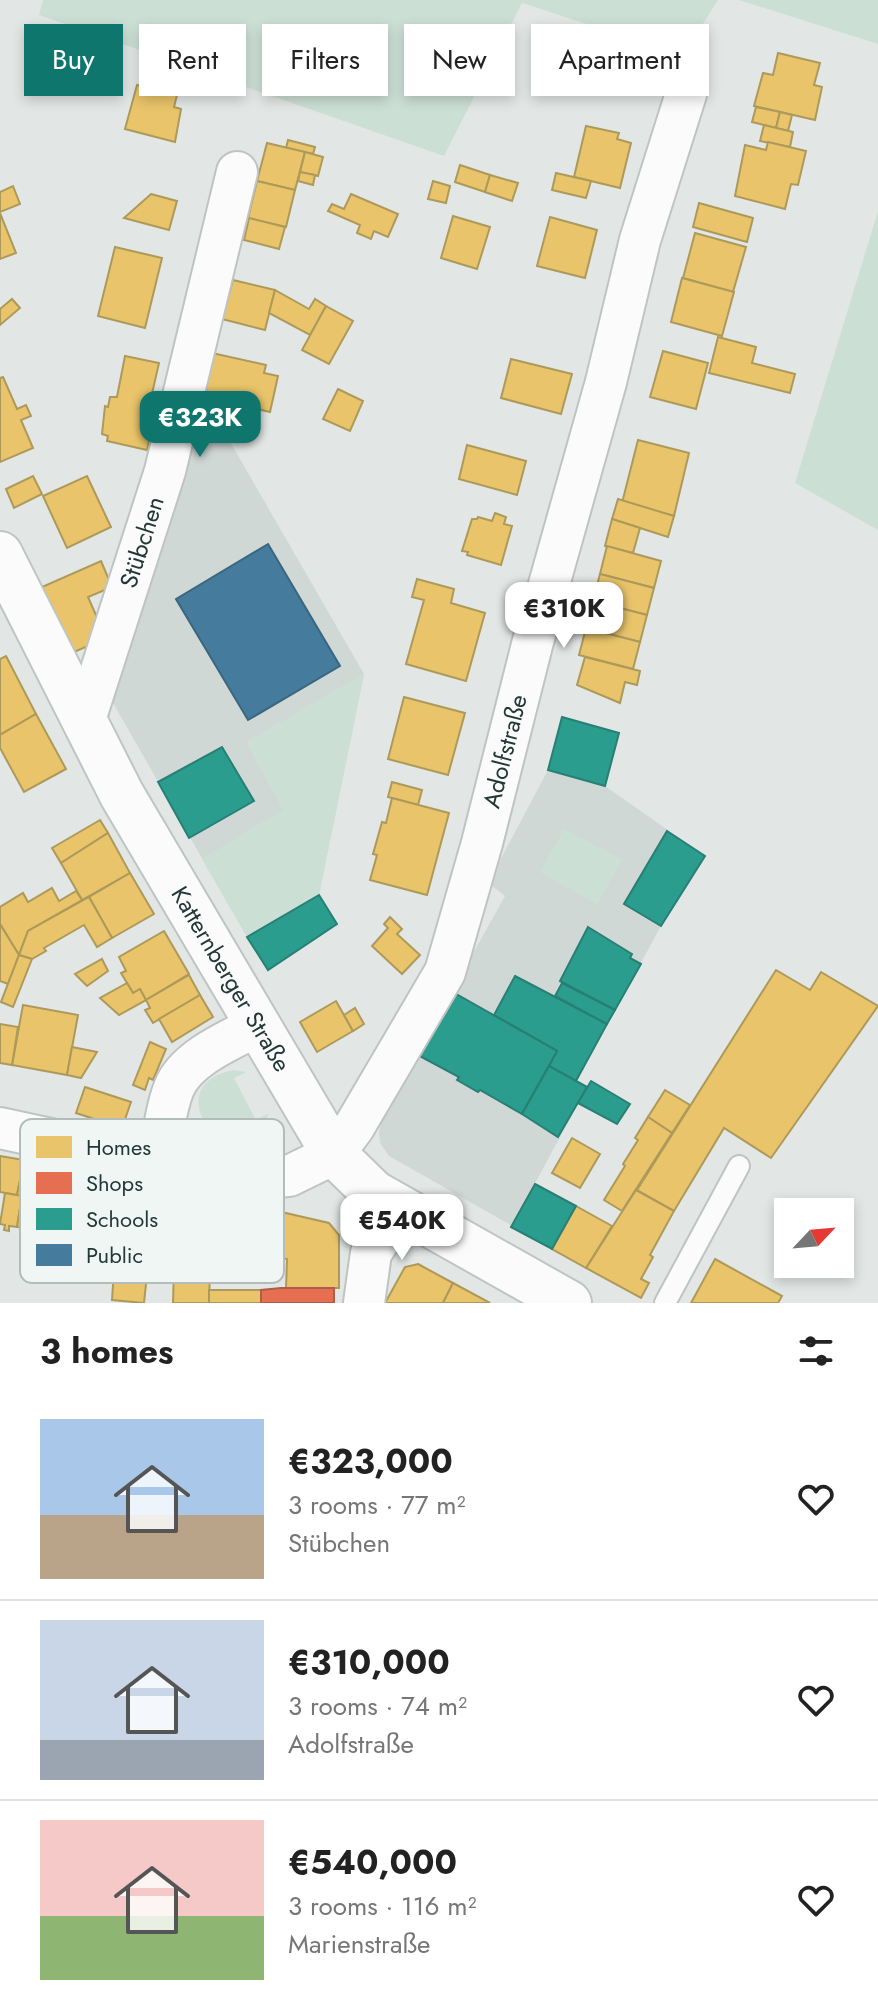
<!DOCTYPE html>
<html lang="en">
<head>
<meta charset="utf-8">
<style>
  body { margin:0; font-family:Jost,sans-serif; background:#f2f2f2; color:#222; height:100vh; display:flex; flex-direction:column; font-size:30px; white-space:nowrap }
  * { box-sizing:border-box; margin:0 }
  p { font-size:26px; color:#767676 }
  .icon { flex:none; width:44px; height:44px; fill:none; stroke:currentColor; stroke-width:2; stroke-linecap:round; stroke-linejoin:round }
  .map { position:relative; height:1303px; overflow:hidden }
  .details { display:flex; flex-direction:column; background:#fff; flex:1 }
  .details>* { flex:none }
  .hud { position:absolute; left:24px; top:24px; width:830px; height:72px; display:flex; gap:16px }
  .needle { width:52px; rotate:64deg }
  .tools { position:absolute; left:774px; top:1198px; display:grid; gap:16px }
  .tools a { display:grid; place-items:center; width:80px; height:80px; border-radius:0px; background:#fff; box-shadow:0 4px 12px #0003; font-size:40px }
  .price { position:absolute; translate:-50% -68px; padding:0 18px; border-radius:16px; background:#fff; color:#222; font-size:26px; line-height:52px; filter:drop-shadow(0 2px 4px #0008) }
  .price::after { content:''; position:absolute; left:50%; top:48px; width:24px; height:18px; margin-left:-12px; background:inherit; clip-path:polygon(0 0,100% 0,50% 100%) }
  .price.selected { background:#0f766e; color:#fff }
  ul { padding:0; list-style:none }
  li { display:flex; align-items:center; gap:24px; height:200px; padding:0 40px }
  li+li { border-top:2px solid #e0e0e0 }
  li span { display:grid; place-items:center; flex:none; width:224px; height:160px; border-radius:0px; color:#555 }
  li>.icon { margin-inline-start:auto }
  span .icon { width:96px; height:96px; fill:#fffc; stroke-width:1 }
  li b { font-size:34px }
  h2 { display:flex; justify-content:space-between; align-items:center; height:96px; padding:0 40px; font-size:34px }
  .chip { padding:0 28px; border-radius:0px; background:#fff; box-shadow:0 4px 12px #0003; font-size:28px; line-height:72px }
  .chip.selected { background:#0f766e; color:#fff }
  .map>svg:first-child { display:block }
</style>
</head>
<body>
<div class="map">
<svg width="878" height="1303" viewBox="0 0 878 1303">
  <rect width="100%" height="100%" fill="#e2e7e5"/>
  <g fill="#d0d8d6">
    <polygon points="195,424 221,426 364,674 319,895 247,937 113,703 176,481"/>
    <polygon points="548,770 605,786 705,856 661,926 577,1080 587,1087 512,1226 389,1156 380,1143 379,1133 381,1118 505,896 488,883"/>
  </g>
  <g fill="#ccdfd5">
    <polygon points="43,0 718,0 681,59 654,46 522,3 444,156 39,15"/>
    <polygon points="739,0 878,0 878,44"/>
    <polygon points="878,211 878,530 795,483"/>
    <polygon points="364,674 319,895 247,937 202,859 283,810 246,742"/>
    <polygon points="564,829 622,860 597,904 540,872"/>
    <path d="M234 1070 246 1072 234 1078 256 1120 269 1113C235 1191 151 1085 234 1070Z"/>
  </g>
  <g fill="#e9c46a" stroke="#ad9a5a" stroke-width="2">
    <polygon points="778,53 820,63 814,85 822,87 815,120 754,106 763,73 773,75"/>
    <polygon points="137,85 177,95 174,107 181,109 175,142 125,129"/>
    <polygon points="756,107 780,112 776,128 752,122"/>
    <polygon points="780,112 792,115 788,131 776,128"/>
    <polygon points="764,125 793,132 790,147 760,141"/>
    <polygon points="586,126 619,133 617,139 631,143 620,188 574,177"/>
    <polygon points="288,140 315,147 313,154 286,148"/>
    <polygon points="768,142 806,151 798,185 791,184 785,209 735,196 745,145 766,150"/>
    <polygon points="267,143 305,152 295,190 257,181"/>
    <polygon points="305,152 323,157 318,176 300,172"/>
    <polygon points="460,165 490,175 485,192 455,182"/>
    <polygon points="300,172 315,175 313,185 298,181"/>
    <polygon points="556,173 591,181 586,198 552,190"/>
    <polygon points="490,175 518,183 512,201 485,192"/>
    <polygon points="257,181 295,190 286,227 248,218"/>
    <polygon points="433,181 450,186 446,203 428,199"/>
    <polygon points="13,186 20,204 0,212 0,192"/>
    <polygon points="151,194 177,201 169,230 124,218"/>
    <polygon points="351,194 398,214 388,237 374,231 371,239 357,233 360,225 328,211 332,204 344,209"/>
    <polygon points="699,203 753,218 747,242 693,227"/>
    <polygon points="0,213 16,253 0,259"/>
    <polygon points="453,216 490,227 477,269 441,258"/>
    <polygon points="550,217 597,230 585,278 537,266"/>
    <polygon points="249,218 285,227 279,249 244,240"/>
    <polygon points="695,233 746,247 733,292 683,278"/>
    <polygon points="115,247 162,258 145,328 98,316"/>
    <polygon points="682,278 734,292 722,336 671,322"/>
    <polygon points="233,280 275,290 265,330 222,319"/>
    <polygon points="275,290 309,309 315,299 326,306 310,335 269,313"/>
    <polygon points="12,299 20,308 0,325 0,309"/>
    <polygon points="326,306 353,321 329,364 302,350"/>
    <polygon points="718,337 756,347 752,363 795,374 790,393 709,373"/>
    <polygon points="663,351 708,363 696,409 650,397"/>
    <polygon points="212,353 266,365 264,373 278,376 270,412 241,405 242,401 203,392"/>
    <polygon points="125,356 159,363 151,398 158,400 147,450 107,441 108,436 102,434 105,406 108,407 110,397 117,397"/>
    <polygon points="511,359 572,374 561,414 501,398"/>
    <polygon points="3,377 17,409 26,405 31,416 21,420 33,448 0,462 0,378"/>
    <polygon points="338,389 363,401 350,431 323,419"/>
    <polygon points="638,440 689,453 674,516 622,503"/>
    <polygon points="467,445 526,461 517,495 459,479"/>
    <polygon points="33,476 42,494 14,508 6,489"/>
    <polygon points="87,476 111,527 67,548 43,496"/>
    <polygon points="618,499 674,516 668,537 612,519"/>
    <polygon points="495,513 506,517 504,524 512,526 501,565 467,555 468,552 462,551 472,519 477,519 478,517 492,521"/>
    <polygon points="612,519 640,528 633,553 605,546"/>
    <polygon points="607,546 661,561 654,588 600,574"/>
    <polygon points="101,561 112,587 88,597 106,638 72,653 42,587"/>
    <polygon points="600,574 654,588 647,615 593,601"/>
    <polygon points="417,579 454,589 451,603 485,613 466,681 406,664 424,600 412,597"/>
    <polygon points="593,601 647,615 640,642 586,628"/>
    <polygon points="586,628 640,642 633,669 579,655"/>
    <polygon points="6,656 36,714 0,735 0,659"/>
    <polygon points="585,657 640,671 637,685 625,682 620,703 577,685"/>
    <polygon points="404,697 465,713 448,775 388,759"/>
    <polygon points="36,714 66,769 24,792 0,748 0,735"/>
    <polygon points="392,782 422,790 418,805 388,797"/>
    <polygon points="392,798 449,813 427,895 370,880 377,855 373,854 382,822 386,823"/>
    <polygon points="100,820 108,833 61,863 52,848"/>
    <polygon points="108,833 130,873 82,900 61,863"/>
    <polygon points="130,873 154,914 112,938 89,897"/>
    <polygon points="52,888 59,901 76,891 82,900 28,931 19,955 0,924 0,907 23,893 28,902"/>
    <polygon points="89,897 112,938 97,947 84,925 44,948 46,951 32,959 19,955 28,931"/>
    <polygon points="390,917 402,929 397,934 420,955 402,974 372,946 388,928 384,924"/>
    <polygon points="0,924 19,955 8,984 0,981"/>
    <polygon points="164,931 189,974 146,1000 140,989 133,993 121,973 126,971 119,957"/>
    <polygon points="19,955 32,959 13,1007 1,1002"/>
    <polygon points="102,959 108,971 87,986 75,974"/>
    <polygon points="776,970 810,990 821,972 878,1006 771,1158 724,1128 674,1211 637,1190"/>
    <polygon points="189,975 200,995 153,1023 145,1010 150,1008 146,1000"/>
    <polygon points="127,983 133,993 140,989 146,1000 119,1015 100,998"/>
    <polygon points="200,995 213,1017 172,1042 159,1019"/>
    <polygon points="336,1001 353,1031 317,1052 300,1022"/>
    <polygon points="23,1005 78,1015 67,1075 12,1065"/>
    <polygon points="355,1008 364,1024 353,1031 344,1015"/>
    <polygon points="0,1024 18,1027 12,1065 0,1063"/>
    <polygon points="150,1042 166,1049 153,1080 149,1078 145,1090 133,1085"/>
    <polygon points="72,1047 97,1052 81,1078 67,1075"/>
    <polygon points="85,1087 131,1102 122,1128 76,1113"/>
    <polygon points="665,1090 690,1105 672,1133 648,1117"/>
    <polygon points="648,1117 672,1133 622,1211 604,1200 625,1166 623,1164 638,1140 635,1138"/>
    <polygon points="572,1138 600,1154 580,1188 552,1173"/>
    <polygon points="0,1156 24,1160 17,1195 0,1192"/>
    <polygon points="24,1160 59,1166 56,1202 17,1195"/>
    <polygon points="636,1190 674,1211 650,1255 653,1257 641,1279 649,1283 641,1298 586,1268"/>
    <polygon points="5,1193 22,1196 17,1227 9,1226 9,1231 4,1230 5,1225 0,1224"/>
    <polygon points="22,1196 46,1200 40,1231 17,1227"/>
    <polygon points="576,1206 612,1226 586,1268 552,1249"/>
    <polygon points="264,1208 329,1223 339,1235 339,1288 286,1288 287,1259 269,1255 268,1262 254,1259"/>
    <polygon points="116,1238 150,1246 144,1303 112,1300"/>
    <polygon points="715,1259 782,1296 778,1303 691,1303"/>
    <polygon points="418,1264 453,1283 443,1303 385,1303 405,1267"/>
    <polygon points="174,1268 210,1270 209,1303 173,1303"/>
    <polygon points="453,1283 490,1303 443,1303"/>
    <rect x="209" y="1290" width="52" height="13"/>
  </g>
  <polygon fill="#e76f51" stroke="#ac5e49" stroke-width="2" points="281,1288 334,1288 334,1303 261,1303 261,1290"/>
  <g fill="#2a9d8f" stroke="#287f74" stroke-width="2">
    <polygon points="562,717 619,733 605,786 548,770"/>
    <polygon points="222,747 254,801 189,838 158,782"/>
    <polygon points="667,831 705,856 661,926 624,904"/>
    <polygon points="319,895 337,924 268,970 247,937"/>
    <polygon points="588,927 632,954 630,958 641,964 615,1010 560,981"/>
    <polygon points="515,976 607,1024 576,1081 549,1066 557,1051 494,1015"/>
    <polygon points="562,983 615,1010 607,1024 555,996"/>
    <polygon points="451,991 557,1051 522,1114 480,1090 478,1092 457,1080 459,1077 416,1054"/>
    <polygon points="549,1066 587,1087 558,1137 522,1114"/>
    <polygon points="591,1081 630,1104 617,1124 578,1103"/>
    <polygon points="535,1184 576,1206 552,1249 511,1227"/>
  </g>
  <polygon fill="#457b9d" stroke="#3a677e" stroke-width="2" points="268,544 340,666 248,720 176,599"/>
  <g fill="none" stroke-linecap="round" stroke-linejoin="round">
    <g stroke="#bfc4c2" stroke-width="24">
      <polyline id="lane" points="665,1303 739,1166"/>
    </g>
    <g stroke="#bfc4c2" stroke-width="44">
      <g id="street">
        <path id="s1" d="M84 723 165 471 237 172"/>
        <path id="s2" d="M0 1128 129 1156 272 1178 289 1176 334 1154 354 1127 445 972 482 843 532 645 606 382 640 240 686 94"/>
        <path d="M158 1161C163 1137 165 1110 174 1088 186 1058 230 1040 257 1026"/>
        <polyline points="364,1303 371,1253 400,1209"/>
      </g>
    </g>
    <g stroke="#bec5c3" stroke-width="48">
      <g id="secondary">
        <path id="s3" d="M0 554 122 795 334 1154 374 1193 569 1303"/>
      </g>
    </g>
    <use href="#lane" stroke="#fbfbfb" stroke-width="20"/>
    <use href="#street" stroke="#fbfbfb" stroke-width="40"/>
    <use href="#secondary" stroke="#fbfbfb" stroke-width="44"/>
  </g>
  <g text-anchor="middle" stroke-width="8" stroke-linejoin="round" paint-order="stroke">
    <g font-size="24" fill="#223835" stroke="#eff6f4">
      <text dy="8" stroke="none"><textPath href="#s1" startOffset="190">Stübchen</textPath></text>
      <text dy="8" stroke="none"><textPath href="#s2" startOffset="786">Adolfstraße</textPath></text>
      <text dy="8" stroke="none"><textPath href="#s3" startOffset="484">Katternberger Straße</textPath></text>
    </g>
  </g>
  <rect x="20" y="1119" width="264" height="164" rx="12" fill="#eff6f4" stroke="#b2bdbb" stroke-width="2"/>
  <rect x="36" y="1136" width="36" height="22" fill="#e9c46a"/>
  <rect x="36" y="1172" width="36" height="22" fill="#e76f51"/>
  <rect x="36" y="1208" width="36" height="22" fill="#2a9d8f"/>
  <rect x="36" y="1244" width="36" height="22" fill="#457b9d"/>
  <g font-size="22" fill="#223835">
    <text x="86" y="1155">Homes</text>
    <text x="86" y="1191">Shops</text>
    <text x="86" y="1227">Schools</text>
    <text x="86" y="1263">Public</text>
  </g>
</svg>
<div class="tools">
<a><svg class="needle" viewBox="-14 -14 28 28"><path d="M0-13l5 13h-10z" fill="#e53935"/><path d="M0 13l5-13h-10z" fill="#767676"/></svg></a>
</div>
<b class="price selected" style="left:200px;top:459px">€323K</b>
<b class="price" style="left:564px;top:650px">€310K</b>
<b class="price" style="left:402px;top:1262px">€540K</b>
<div class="hud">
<a class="chip selected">Buy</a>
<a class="chip">Rent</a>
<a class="chip">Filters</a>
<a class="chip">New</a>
<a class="chip">Apartment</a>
</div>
</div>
<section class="details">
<h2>3 homes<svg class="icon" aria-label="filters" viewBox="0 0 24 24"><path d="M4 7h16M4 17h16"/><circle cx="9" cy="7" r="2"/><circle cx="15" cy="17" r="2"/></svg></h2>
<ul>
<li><span style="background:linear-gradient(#a9c7e8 60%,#b9a48a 0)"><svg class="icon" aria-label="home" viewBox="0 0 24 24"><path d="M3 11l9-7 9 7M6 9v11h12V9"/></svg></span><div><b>€323,000</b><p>3 rooms · 77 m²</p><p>Stübchen</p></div><svg class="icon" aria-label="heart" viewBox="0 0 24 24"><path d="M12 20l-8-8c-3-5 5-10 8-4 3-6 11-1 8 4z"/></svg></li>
<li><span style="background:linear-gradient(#c9d6e8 75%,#9aa5b1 0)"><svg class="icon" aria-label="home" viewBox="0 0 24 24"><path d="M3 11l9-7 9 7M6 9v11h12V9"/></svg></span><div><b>€310,000</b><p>3 rooms · 74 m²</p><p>Adolfstraße</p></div><svg class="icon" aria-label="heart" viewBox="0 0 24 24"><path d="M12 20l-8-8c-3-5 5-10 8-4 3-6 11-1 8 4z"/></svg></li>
<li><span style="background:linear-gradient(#f6c9c9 60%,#8fb573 0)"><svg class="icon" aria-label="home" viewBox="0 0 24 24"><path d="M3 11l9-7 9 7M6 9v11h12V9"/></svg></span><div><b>€540,000</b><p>3 rooms · 116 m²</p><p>Marienstraße</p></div><svg class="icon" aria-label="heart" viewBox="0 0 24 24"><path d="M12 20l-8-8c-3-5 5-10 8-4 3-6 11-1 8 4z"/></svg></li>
</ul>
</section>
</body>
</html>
